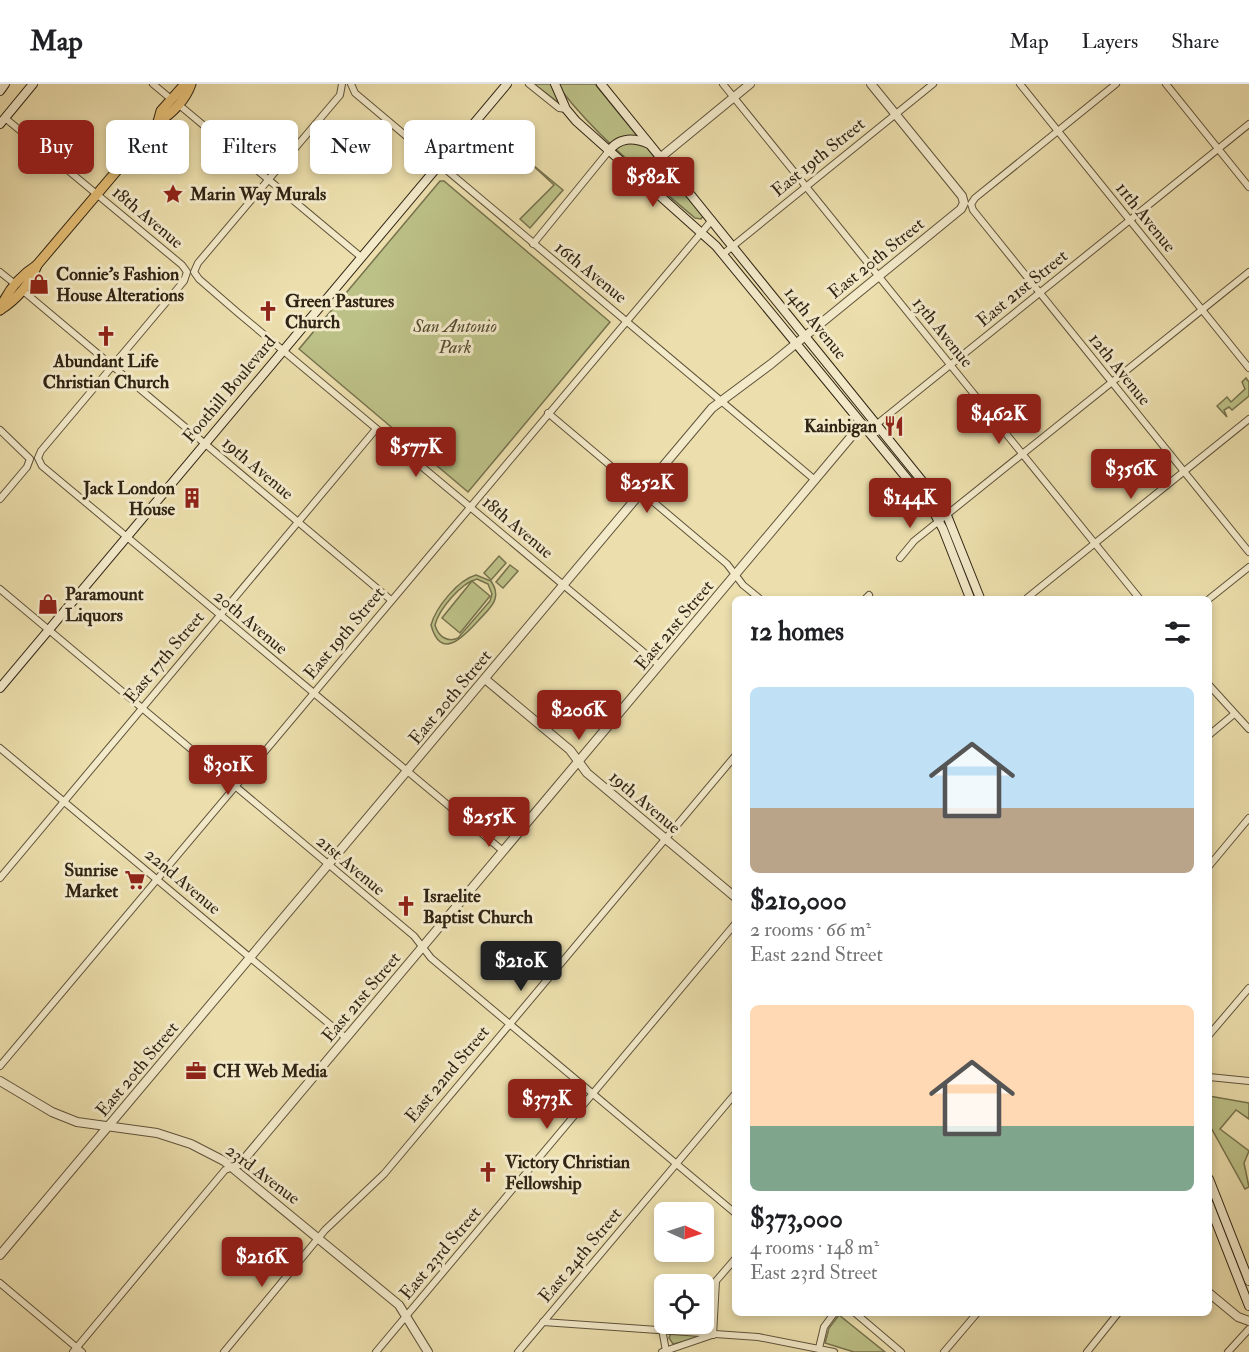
<!DOCTYPE html>
<html lang="en">
<head>
<meta charset="utf-8">
<style>
  body { margin:0; font-family:"IM FELL Double Pica",serif; background:#f2f2f2; color:#202124; height:100vh; display:flex; flex-direction:column; font-size:22px; white-space:nowrap }
  * { box-sizing:border-box; margin:0 }
  p { font-size:20px; color:#757577 }
  .icon { flex:none; width:33px; height:33px; fill:none; stroke:currentColor; stroke-width:2; stroke-linecap:round; stroke-linejoin:round }
  .map { position:relative; flex:1; overflow:hidden }
  .details { position:absolute; left:732px; top:512px; width:480px; height:720px; display:flex; flex-direction:column; background:#fff; border-radius:9px; box-shadow:0 3px 9px #0003 }
  .details>* { flex:none }
  .hud { position:absolute; left:18px; top:36px; width:570px; height:54px; display:flex; gap:12px }
  .needle { width:39px; rotate:93deg }
  .controls { position:absolute; left:654px; top:1118px; display:grid; gap:12px }
  .controls a { display:grid; place-items:center; width:60px; height:60px; border-radius:9px; background:#fff; box-shadow:0 3px 9px #0003; font-size:30px }
  .price { position:absolute; translate:-50% -51px; padding:0 14px; border-radius:6px; background:#8f2418; color:#fff; font-size:20px; line-height:39px; filter:drop-shadow(0 2px 3px #0008) }
  .price::after { content:''; position:absolute; left:50%; top:36px; width:18px; height:14px; margin-left:-9px; background:inherit; clip-path:polygon(0 0,100% 0,50% 100%) }
  .price.active { background:#222; color:#fff }
  ul { padding:0; list-style:none }
  li { display:grid; align-content:center; gap:12px; height:318px; padding:0 18px }
  li span { display:grid; place-items:center; height:186px; border-radius:9px; color:#555 }
  li>.icon { margin-inline-start:auto }
  span .icon { width:108px; height:108px; fill:#fffc; stroke-width:1 }
  li b { font-size:26px }
  h2 { display:flex; justify-content:space-between; align-items:center; height:72px; padding:0 18px; font-size:26px }
  .tag { padding:0 21px; border-radius:9px; background:#fff; box-shadow:0 3px 9px #0003; font-size:21px; line-height:54px }
  .tag.active { background:#8f2418; color:#fff }
  header { display:flex; align-items:center; gap:36px; box-sizing:border-box; height:84px; padding:0 30px; background:#fff; border-bottom:2px solid #e0e0e0 }
  header strong { font-size:28px }
  nav { display:flex; gap:33px; margin-inline-start:auto; font-size:21px }
  .map>svg:first-child { display:block }
</style>
</head>
<body>
<header>
<strong>Map</strong>
<nav><a>Map</a><a>Layers</a><a>Share</a></nav>
</header>
<div class="map">
<svg width="1249" height="1268" viewBox="0 0 1249 1268">
  <rect width="100%" height="100%" fill="#ecdfad"/>
  <filter id="stains"><feTurbulence type="fractalNoise" baseFrequency=".00333" numOctaves="4"/><feColorMatrix values="0 0 0 0 .2 0 0 0 0 .09 0 0 0 0 .02 0 0 0 .5 -.17"/></filter>
  <radialGradient id="worn" r=".72"><stop offset=".6" stop-color="#630" stop-opacity="0"/><stop offset="1" stop-color="#630" stop-opacity=".3"/></radialGradient>
  <g fill="#bcc187" stroke="#76724e" stroke-width="1.5" fill-rule="evenodd">
    <path d="M534 0H595L703 132 701 135 695 134C648 94 599 55 561 6L559 19Z"/>
    <polygon points="475,59 476,62 468,72 476,79 468,89 456,79"/>
    <polygon points="527,76 563,106 530,144 520,135 554,101"/>
    <polygon points="440,97 444,97 610,238 468,408 299,265"/>
    <polygon points="1246,294 1249,298 1249,312 1232,326 1229,323 1224,326 1227,333 1217,322 1227,313 1231,318 1245,305 1242,298"/>
    <polygon points="499,472 506,479 491,496 484,489"/>
    <polygon points="510,481 518,487 503,504 496,498"/>
    <path d="M476 491 491 497C495 503 497 509 495 515 493 523 483 531 478 537 464 552 441 578 431 541 436 523 458 496 476 491ZM477 495 488 500 492 510 490 517 458 554C447 559 438 552 435 541 439 525 461 499 477 495Z"/>
    <polygon points="472,497 490,512 460,549 442,534"/>
    <polygon points="1209,1012 1249,1019 1249,1035 1236,1026 1220,1045 1249,1067 1244,1079 1249,1103 1245,1105 1209,1040"/>
    <polygon points="839,1231 885,1268 854,1268 825,1259 829,1244"/>
    <polygon points="671,1249 702,1251 703,1253 673,1260 669,1254"/>
  </g>
  <g fill="none" stroke-linecap="round" stroke-linejoin="round">
    <g stroke="#5f533a" stroke-width="8">
      <g id="minor">
        <polyline points="153,0 171,15"/>
        <polyline points="342,0 340,11 198,179 194,188 199,195 237,228 659,581"/>
        <polyline points="351,0 355,9 815,396"/>
        <polyline points="529,0 559,24 566,25"/>
        <polyline points="723,0 1139,514"/>
        <polyline points="1020,0 1249,284"/>
        <polyline points="1116,0 975,114 971,120 973,126 1249,468"/>
        <polyline points="1166,0 1249,103"/>
        <polyline points="178,20 361,173"/>
        <polyline points="5,34 182,181 187,188 184,197 41,367 38,374 42,382 503,767"/>
        <polyline points="533,160 608,68"/>
        <polyline points="723,170 933,0"/>
        <polyline points="0,188 15,200"/>
        <polyline points="22,206 391,516"/>
        <polyline points="548,329 727,480 743,501 759,514"/>
        <polyline points="877,340 1249,40"/>
        <polyline points="0,346 30,375 27,383 0,415"/>
        <polyline points="900,474 914,457 1249,188"/>
        <polyline points="0,505 414,852 431,874 735,1129"/>
        <polyline points="866,514 869,511"/>
        <polyline points="1027,514 1249,335"/>
        <polyline points="1209,515 1249,483"/>
        <polyline points="1209,601 1249,645"/>
        <polyline points="1209,651 1233,631"/>
        <polyline points="0,664 346,954"/>
        <polyline points="1209,782 1249,734"/>
        <polyline points="0,794 376,345"/>
        <polyline points="1209,951 1249,904"/>
        <polyline points="0,982 712,136"/>
        <polyline points="1209,993 1249,997"/>
        <polyline points="0,1199 82,1268"/>
        <polyline points="854,1228 901,1268"/>
        <polyline points="543,1238 758,1253 834,1268"/>
        <polyline points="662,1245 666,1267"/>
        <polyline points="713,1251 716,1197 735,1175"/>
        <polyline points="819,1264 824,1243 835,1228"/>
        <polyline points="73,1268 225,1086 233,1083"/>
        <polyline points="224,1268 325,1146 384,1090 735,672"/>
        <polyline points="376,1268 735,840"/>
        <polyline points="518,1268 735,1010"/>
        <polyline points="662,1268 712,1251"/>
        <polyline points="944,1268 978,1228"/>
        <polyline points="1087,1268 1119,1228"/>
        <polyline points="1228,1268 1249,1245"/>
      </g>
    </g>
    <g stroke="#5f533a" stroke-width="10">
      <g id="tertiary">
        <polyline points="661,73 750,0"/>
        <polyline points="485,595 570,666 587,689 735,813"/>
        <polyline points="0,997 52,1028 77,1038 157,1049 191,1060 224,1077 399,1221 428,1268"/>
        <polyline points="233,1083 241,1079 855,348 877,340"/>
        <polyline points="0,1171 712,324 771,280 961,125 964,119 962,112 871,0"/>
        <polyline points="1209,1209 1238,1233 1249,1237"/>
      </g>
    </g>
    <g stroke="#302414" stroke-width="10">
      <g id="secondary">
        <polyline points="555,0 566,25 576,37 716,162 932,425 943,445 970,514"/>
        <polyline points="601,0 944,424 980,514"/>
        <polyline points="0,7 5,0"/>
        <polyline points="0,40 33,0"/>
        <path d="M608 68C619 53 633 53 649 60"/>
        <polyline points="625,81 649,83 661,73"/>
        <polyline points="0,604 507,0"/>
        <polyline points="1209,1095 1249,1197"/>
        <polyline points="1209,1120 1249,1222"/>
      </g>
    </g>
    <g stroke="#302414" stroke-width="11">
      <g id="primary">
        <polyline points="158,38 161,27 185,0"/>
        <path d="M0 226C7 207 20 192 37 181L158 38C172 30 186 15 191 0"/>
        <path d="M0 226C17 215 30 200 37 181"/>
      </g>
    </g>
    <use href="#minor" stroke="#f3eaca" stroke-width="6"/>
    <use href="#tertiary" stroke="#f3eaca" stroke-width="8"/>
    <use href="#secondary" stroke="#f3eaca" stroke-width="8"/>
    <use href="#primary" stroke="#e6c076" stroke-width="9"/>
  </g>
  <defs>
    <g id="sight-bare" transform="scale(1.62)"><path d="M0-6L1.8-2.2L6-1.7L2.9 1.2L3.7 5.4L0 3.3L-3.7 5.4L-2.9 1.2L-6-1.7L-1.8-2.2Z" fill="#8f2418" stroke="#f3eaca" stroke-width="2.5" paint-order="stroke"/></g>
    <g id="shop-bare" transform="scale(1.62)"><path d="M-5-2.5h2.3a2.7 3.5 0 0 1 5.4 0H5L5.5 6h-11ZM-1.5-2.5h3a1.5 2.3 0 0 0-3 0Z" fill="#8f2418" stroke="#f3eaca" stroke-width="2.5" paint-order="stroke"/></g>
    <g id="church-bare" transform="scale(1.62)"><path d="M-1.2-6h2.4v3.5h3.3v2.4h-3.3V6h-2.4V-.1h-3.3v-2.4h3.3Z" fill="#8f2418" stroke="#f3eaca" stroke-width="2.5" paint-order="stroke"/></g>
    <g id="restaurant-bare" transform="scale(1.62)"><path d="M-5-6h1v4h1v-4h1v4h1v-4h1v5L-1.5 .5V6h-2V.5L-5-1ZM5-6V6H3V1.5H1.5Q1.5-4 5-6Z" fill="#8f2418" stroke="#f3eaca" stroke-width="2.5" paint-order="stroke"/></g>
    <g id="building-bare" transform="scale(1.62)"><path d="M-4-6H4V6H1V3H-1V6H-4ZM-2.5-4.3h1.7v1.8h-1.7ZM.8-4.3h1.7v1.8H.8ZM-2.5-1h1.7V.8h-1.7ZM.8-1h1.7V.8H.8Z" fill="#8f2418" stroke="#f3eaca" stroke-width="2.5" paint-order="stroke"/></g>
    <g id="supermarket-bare" transform="scale(1.62)"><path d="M-6-5.5h2.5l.6 2H6L4.5 2H-2.5L-4.4-4H-6ZM-1.5 3.2a1.3 1.3 0 1 0 .1 0ZM3 3.2a1.3 1.3 0 1 0 .1 0Z" fill="#8f2418" stroke="#f3eaca" stroke-width="2.5" paint-order="stroke"/></g>
    <g id="office-bare" transform="scale(1.62)"><path d="M-6-3h4V-5.5h4V-3h4V5H-6ZM-1-4.5V-3h2v-1.5ZM-6 0V1H6V0Z" fill="#8f2418" stroke="#f3eaca" stroke-width="2.5" paint-order="stroke"/></g>
  </defs>
  <g fill-rule="evenodd">
    <use href="#sight-bare" x="173" y="110"/>
    <use href="#shop-bare" x="39" y="200"/>
    <use href="#church-bare" x="268" y="227"/>
    <use href="#church-bare" x="106" y="252"/>
    <use href="#restaurant-bare" x="894" y="342"/>
    <use href="#building-bare" x="192" y="414"/>
    <use href="#shop-bare" x="48" y="520"/>
    <use href="#supermarket-bare" x="135" y="796"/>
    <use href="#church-bare" x="406" y="822"/>
    <use href="#office-bare" x="196" y="987"/>
    <use href="#church-bare" x="488" y="1088"/>
  </g>
  <g text-anchor="middle" stroke-width="6" stroke-linejoin="round" paint-order="stroke">
    <g font-size="18" fill="#302414" stroke="#f3eaca">
      <text transform="translate(818 73) rotate(-39)" y="6">East 19th Street</text>
      <text transform="translate(148 133) rotate(40)" y="6">18th Avenue</text>
      <text transform="translate(1146 133) rotate(51)" y="6">11th Avenue</text>
      <text transform="translate(876 174) rotate(-39)" y="6">East 20th Street</text>
      <text transform="translate(591 188) rotate(39)" y="6">16th Avenue</text>
      <text transform="translate(1022 204) rotate(-39)" y="6">East 21st Street</text>
      <text transform="translate(816 239) rotate(51)" y="6">14th Avenue</text>
      <text transform="translate(943 248) rotate(51)" y="6">13th Avenue</text>
      <text transform="translate(1120 285) rotate(51)" y="6">12th Avenue</text>
      <text transform="translate(229 305) rotate(-50)" y="6">Foothill Boulevard</text>
      <text transform="translate(258 384) rotate(40)" y="6">19th Avenue</text>
      <text transform="translate(518 443) rotate(40)" y="6">18th Avenue</text>
      <text transform="translate(251 538) rotate(40)" y="6">20th Avenue</text>
      <text transform="translate(674 541) rotate(-50)" y="6">East 21st Street</text>
      <text transform="translate(344 549) rotate(-50)" y="6">East 19th Street</text>
      <text transform="translate(164 573) rotate(-50)" y="6">East 17th Street</text>
      <text transform="translate(450 613) rotate(-50)" y="6">East 20th Street</text>
      <text transform="translate(645 718) rotate(40)" y="6">19th Avenue</text>
      <text transform="translate(351 781) rotate(40)" y="6">21st Avenue</text>
      <text transform="translate(183 797) rotate(40)" y="6">22nd Avenue</text>
      <text transform="translate(361 913) rotate(-50)" y="6">East 21st Street</text>
      <text transform="translate(137 985) rotate(-50)" y="6">East 20th Street</text>
      <text transform="translate(447 990) rotate(-50)" y="6">East 22nd Street</text>
      <text transform="translate(263 1090) rotate(37)" y="6">23rd Avenue</text>
      <text transform="translate(440 1169) rotate(-50)" y="6">East 23rd Street</text>
      <text transform="translate(580 1171) rotate(-50)" y="6">East 24th Street</text>
    </g>
    <g font-size="18" font-weight="bold" fill="#302414" stroke="#f3eaca" text-anchor="start">
      <text x="190" y="116">Marin Way Murals</text>
      <text x="56" y="196">Connie's Fashion<tspan x="56" dy="21">House Alterations</tspan></text>
      <text x="285" y="223">Green Pastures<tspan x="285" dy="21">Church</tspan></text>
      <text x="106" y="283" text-anchor="middle">Abundant Life<tspan x="106" dy="21">Christian Church</tspan></text>
      <text x="877" y="348" text-anchor="end">Kainbigan</text>
      <text x="175" y="410" text-anchor="end">Jack London<tspan x="175" dy="21">House</tspan></text>
      <text x="65" y="516">Paramount<tspan x="65" dy="21">Liquors</tspan></text>
      <text x="118" y="792" text-anchor="end">Sunrise<tspan x="118" dy="21">Market</tspan></text>
      <text x="423" y="818">Israelite<tspan x="423" dy="21">Baptist Church</tspan></text>
      <text x="213" y="993">CH Web Media</text>
      <text x="505" y="1084">Victory Christian<tspan x="505" dy="21">Fellowship</tspan></text>
    </g>
    <g font-size="18" font-style="italic" fill="#534b31" stroke="#f3eaca">
      <text x="455" y="248">San Antonio<tspan x="455" dy="21">Park</tspan></text>
    </g>
  </g>
  <rect width="100%" height="100%" filter="url(#stains)"/>
  <rect width="100%" height="100%" fill="url(#worn)"/>
</svg>
<div class="controls">
<a><svg class="needle" viewBox="-14 -14 28 28"><path d="M0-13l5 13h-10z" fill="#e53935"/><path d="M0 13l5-13h-10z" fill="#757577"/></svg></a>
<a><svg class="icon" aria-label="locate" viewBox="0 0 24 24"><circle cx="12" cy="12" r="6"/><path d="M12 2v4M12 18v4M2 12h4M18 12h4"/></svg></a>
</div>
<b class="price" style="left:653px;top:124px">$582K</b>
<b class="price" style="left:999px;top:361px">$462K</b>
<b class="price" style="left:416px;top:394px">$577K</b>
<b class="price" style="left:1131px;top:416px">$356K</b>
<b class="price" style="left:647px;top:430px">$252K</b>
<b class="price" style="left:910px;top:445px">$144K</b>
<b class="price" style="left:579px;top:657px">$206K</b>
<b class="price" style="left:228px;top:712px">$301K</b>
<b class="price" style="left:489px;top:764px">$255K</b>
<b class="price active" style="left:521px;top:908px">$210K</b>
<b class="price" style="left:547px;top:1046px">$373K</b>
<b class="price" style="left:262px;top:1204px">$216K</b>
<div class="hud">
<a class="tag active">Buy</a>
<a class="tag">Rent</a>
<a class="tag">Filters</a>
<a class="tag">New</a>
<a class="tag">Apartment</a>
</div>
<section class="details">
<h2>12 homes<svg class="icon" aria-label="filters" viewBox="0 0 24 24"><path d="M4 7h16M4 17h16"/><circle cx="9" cy="7" r="2"/><circle cx="15" cy="17" r="2"/></svg></h2>
<ul>
<li><span style="background:linear-gradient(#bfe0f5 65%,#b9a48a 0)"><svg class="icon" aria-label="home" viewBox="0 0 24 24"><path d="M3 11l9-7 9 7M6 9v11h12V9"/></svg></span><div><b>$210,000</b><p>2 rooms · 66 m²</p><p>East 22nd Street</p></div></li>
<li><span style="background:linear-gradient(#ffd9b3 65%,#7fa58c 0)"><svg class="icon" aria-label="home" viewBox="0 0 24 24"><path d="M3 11l9-7 9 7M6 9v11h12V9"/></svg></span><div><b>$373,000</b><p>4 rooms · 148 m²</p><p>East 23rd Street</p></div></li>
</ul>
</section>
</div>
</body>
</html>
